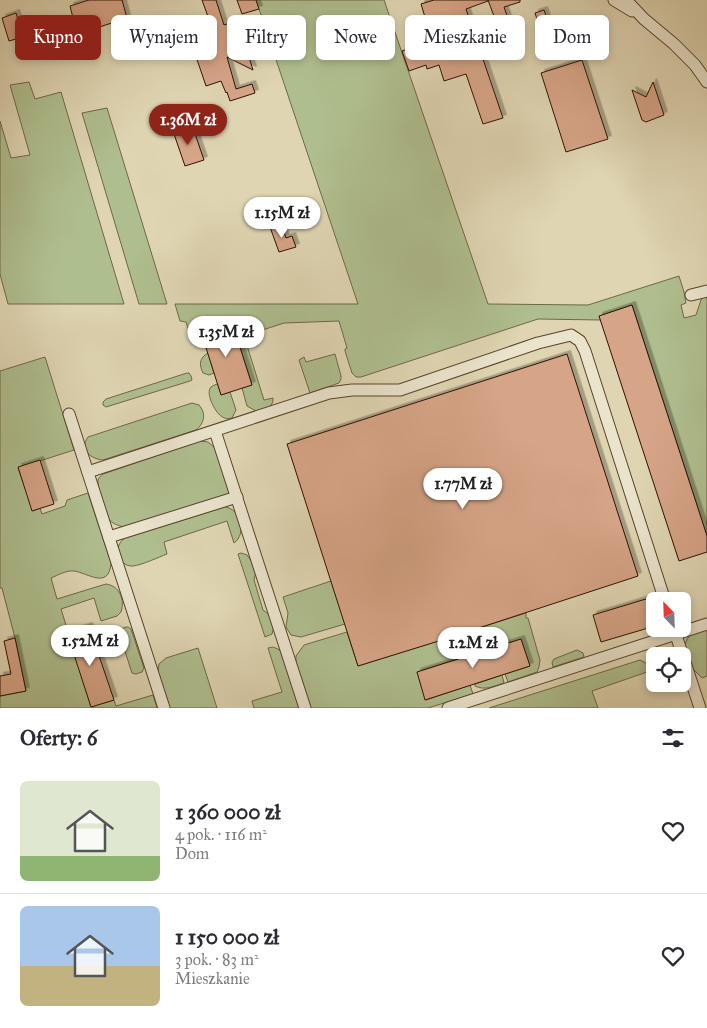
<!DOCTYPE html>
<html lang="pl">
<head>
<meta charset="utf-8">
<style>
  body { margin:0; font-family:"IM FELL Great Primer",serif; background:#f7f7f7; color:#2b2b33; height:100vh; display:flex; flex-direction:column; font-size:19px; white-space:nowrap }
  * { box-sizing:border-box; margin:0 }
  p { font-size:16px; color:#7c7c81 }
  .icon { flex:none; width:28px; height:28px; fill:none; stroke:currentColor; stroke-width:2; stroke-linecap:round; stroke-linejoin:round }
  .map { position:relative; height:708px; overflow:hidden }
  .side { display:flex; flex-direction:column; background:#fff; flex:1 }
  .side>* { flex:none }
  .guide { position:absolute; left:15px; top:15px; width:678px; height:45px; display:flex; gap:10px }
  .needle { width:32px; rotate:337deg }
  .buttons { position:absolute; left:646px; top:592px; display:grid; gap:10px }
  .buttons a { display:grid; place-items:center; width:45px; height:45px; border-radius:8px; background:#fff; box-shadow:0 2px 8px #0003; font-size:25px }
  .price { position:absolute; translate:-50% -42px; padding:0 11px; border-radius:18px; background:#fff; color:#222; font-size:16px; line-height:32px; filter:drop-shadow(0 1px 2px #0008) }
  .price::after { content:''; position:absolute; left:50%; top:30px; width:15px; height:11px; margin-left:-8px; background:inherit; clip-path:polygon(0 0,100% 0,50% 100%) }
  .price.active { background:#8f2418; color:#fff }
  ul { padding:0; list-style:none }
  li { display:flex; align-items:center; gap:15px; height:125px; padding:0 20px }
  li+li { border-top:1px solid #e1e1e2 }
  li span { display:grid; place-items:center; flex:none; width:140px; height:100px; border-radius:8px; color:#555 }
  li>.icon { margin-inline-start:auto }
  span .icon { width:60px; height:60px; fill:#fffc; stroke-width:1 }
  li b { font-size:21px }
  h2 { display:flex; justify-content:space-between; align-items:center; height:60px; padding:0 20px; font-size:21px }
  .tag { padding:0 18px; border-radius:8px; background:#fff; box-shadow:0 2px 8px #0003; font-size:18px; line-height:45px }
  .tag.active { background:#8f2418; color:#fff }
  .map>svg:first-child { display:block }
</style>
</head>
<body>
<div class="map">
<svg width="707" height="708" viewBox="0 0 707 708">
  <defs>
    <filter id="shadow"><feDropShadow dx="3.5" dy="-3.5" stdDeviation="0" flood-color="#0004"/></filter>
  </defs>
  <rect width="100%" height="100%" fill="#dfd5b2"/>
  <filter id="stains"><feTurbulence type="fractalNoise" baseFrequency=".004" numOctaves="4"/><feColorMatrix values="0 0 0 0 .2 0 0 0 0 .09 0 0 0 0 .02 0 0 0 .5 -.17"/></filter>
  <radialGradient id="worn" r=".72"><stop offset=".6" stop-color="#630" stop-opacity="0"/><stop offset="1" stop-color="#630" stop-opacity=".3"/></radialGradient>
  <g fill="#afbe8e" stroke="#6e6847">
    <path d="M256 0H384L488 304 588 305 679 276 684 292 686 303 681 305 684 318 696 315 702 297 707 296V536L632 305 600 316 601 320 538 319 361 377H356L352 373 345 351V349L347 348 339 321 284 323 244 336 264 400 273 398C274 408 264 409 256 411L247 406 242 388 252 385 232 322 201 331 204 342C190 345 190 333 186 322L180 321 175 304H358Z"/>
    <polygon points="29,82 35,99 61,92 124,304 8,304 0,274 0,121 11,158 30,155 10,85"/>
    <polygon points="107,108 167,304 139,304 82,113"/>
    <path d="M208 353 214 373 209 375 203 373C199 365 199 358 208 353Z"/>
    <polygon points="335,354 341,376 341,379 339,383 310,393 299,360 304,357 306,362"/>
    <path d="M45 357 74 450 18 468 33 511 40 508 42 514 65 506 67 500 88 493 111 563C109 590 88 573 74 571 67 570 58 575 51 578L57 599 106 584C120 586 125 600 121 612L117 616 101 621 94 598 61 609 91 707 114 700 116 706 153 695 157 708H0V696L26 691 15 638 2 588H0V371Z"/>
    <polygon points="187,373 189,373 191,376 192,380 190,381 106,407 103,405 103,402 106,399"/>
    <path d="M218 384 221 395 230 392 236 410 232 418C228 419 225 419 221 416 215 412 205 393 211 387 212 386 216 384 218 384Z"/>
    <path d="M192 403 199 405C206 413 205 423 196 430L103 460C90 459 79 449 88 437Z"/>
    <path d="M200 441 208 442 215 448 229 492V494L123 527C118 525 112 524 109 519 105 513 97 487 98 480 99 477 101 476 103 474Z"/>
    <path d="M225 507C241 509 247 534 234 543L227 521 164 542 167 554C159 557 142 565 133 566 118 567 112 546 125 538Z"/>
    <path d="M241 553 247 555 252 562 256 572 254 580 263 610C271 615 276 624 272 634L265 637 238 554Z"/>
    <polygon points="331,581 345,624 301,637 291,635 286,627 288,613 283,597"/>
    <polygon points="526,613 526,618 528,618 540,660 539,667 537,672 508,682 505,674 530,666 521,639 417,672 426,700 470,685 473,694 428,708 311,708 296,662 296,656 304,645 347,632 358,666"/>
    <polygon points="126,627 128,627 131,629 144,668 142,672 136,674 132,673 119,633 121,629"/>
    <polygon points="707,629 707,676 702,678 692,668 685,645 687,639 690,635"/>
    <polygon points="273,647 278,649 281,652 299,708 254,708 252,701 282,692 268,648"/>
    <polygon points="198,648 217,708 170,708 158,672 159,664 166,658"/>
    <polygon points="577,650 583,653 584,657 553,667 552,662 554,659"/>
    <polygon points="640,660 646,663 650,671 592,691 598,708 489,708"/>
    <path d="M502 675 504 683C494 686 485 691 475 686V684Z"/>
  </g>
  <g fill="#d6a487" stroke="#2e1200" filter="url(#shadow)">
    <polygon points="89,0 122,0 127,18 78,34 72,18 73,18 70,6"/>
    <polygon points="202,0 216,0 224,25 236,21 243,40 266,33 271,46 248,54 253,70 227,57 236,89 252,84 255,93 230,101 227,92 226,93 221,81 206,86 187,30 210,22"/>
    <polygon points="237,0 256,0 259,9 242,14"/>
    <polygon points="434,0 488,0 488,1 466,9 503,118 483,124 466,74 444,81 439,65 427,69 426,65 409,71 402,51 430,40 422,30 428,27 421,4"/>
    <polygon points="488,0 520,0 520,2 504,7 516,42 505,46"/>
    <polygon points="544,10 553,37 544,40 535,13"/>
    <polygon points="16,13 23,37 9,41 2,18"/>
    <polygon points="158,20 161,31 163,30 167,41 160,43 163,53 146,59 143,48 148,47 142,25"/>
    <polygon points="582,60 608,139 566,152 541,73"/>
    <polygon points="653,82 664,115 646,122 642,120 632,90 646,97"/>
    <polygon points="192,125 204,160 185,166 173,131"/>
    <polygon points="281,223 286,238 292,236 296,247 279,252 270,227"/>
    <polygon points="632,305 707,536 707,552 679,561 599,316"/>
    <polygon points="232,322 252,385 221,395 201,332"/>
    <polygon points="567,354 638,576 442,640 358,666 287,444"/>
    <polygon points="40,460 54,504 32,511 18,467"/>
    <polygon points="646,599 655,626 601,642 593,615"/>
    <polygon points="89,626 114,700 91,707 67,633"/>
    <polygon points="15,638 26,691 0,696 0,676 11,674 4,641"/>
    <polygon points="521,639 530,666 425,700 417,672"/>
  </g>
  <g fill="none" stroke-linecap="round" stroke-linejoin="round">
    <g stroke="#5a432c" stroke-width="13">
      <g id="minor">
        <polyline points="614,0 632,11"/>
        <polyline points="626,0 644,19 674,44 695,65 707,82"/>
        <polyline points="691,295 707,291"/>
        <polyline points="69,414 164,708"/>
        <polyline points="215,431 305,708"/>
        <polyline points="88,472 329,393 352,390 400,390 538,343 571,335 580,341 585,351 665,601"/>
        <polyline points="109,537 237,497"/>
        <polyline points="674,629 700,708"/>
        <polyline points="448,708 707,624"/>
      </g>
    </g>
    <use href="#minor" stroke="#eae4cd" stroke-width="11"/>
  </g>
  <rect width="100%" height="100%" filter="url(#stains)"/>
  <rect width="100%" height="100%" fill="url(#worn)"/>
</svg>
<div class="buttons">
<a><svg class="needle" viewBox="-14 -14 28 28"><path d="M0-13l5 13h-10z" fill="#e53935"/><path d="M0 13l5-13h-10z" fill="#7c7c81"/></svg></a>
<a><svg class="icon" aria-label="locate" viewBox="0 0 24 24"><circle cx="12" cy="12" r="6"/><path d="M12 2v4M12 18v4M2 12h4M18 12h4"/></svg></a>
</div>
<b class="price active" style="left:188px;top:146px">1.36M zł</b>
<b class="price" style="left:282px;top:239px">1.15M zł</b>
<b class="price" style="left:226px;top:358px">1.35M zł</b>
<b class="price" style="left:463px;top:510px">1.77M zł</b>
<b class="price" style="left:90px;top:667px">1.52M zł</b>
<b class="price" style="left:473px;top:669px">1.2M zł</b>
<div class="guide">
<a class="tag active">Kupno</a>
<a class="tag">Wynajem</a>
<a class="tag">Filtry</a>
<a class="tag">Nowe</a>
<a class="tag">Mieszkanie</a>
<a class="tag">Dom</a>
</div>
</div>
<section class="side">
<h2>Oferty: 6<svg class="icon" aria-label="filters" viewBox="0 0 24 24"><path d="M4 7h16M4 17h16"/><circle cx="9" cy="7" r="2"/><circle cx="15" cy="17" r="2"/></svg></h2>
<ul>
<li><span style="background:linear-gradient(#dfe7d0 75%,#8fb573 0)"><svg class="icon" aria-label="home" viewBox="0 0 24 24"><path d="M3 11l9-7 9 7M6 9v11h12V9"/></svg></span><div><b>1 360 000 zł</b><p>4 pok. · 116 m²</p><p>Dom</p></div><svg class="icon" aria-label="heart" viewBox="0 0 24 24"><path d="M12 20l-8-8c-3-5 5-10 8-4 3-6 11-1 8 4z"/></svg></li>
<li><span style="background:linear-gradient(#a9c7e8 60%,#c2b280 0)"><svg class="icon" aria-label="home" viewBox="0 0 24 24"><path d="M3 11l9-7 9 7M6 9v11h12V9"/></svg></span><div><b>1 150 000 zł</b><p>3 pok. · 83 m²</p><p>Mieszkanie</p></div><svg class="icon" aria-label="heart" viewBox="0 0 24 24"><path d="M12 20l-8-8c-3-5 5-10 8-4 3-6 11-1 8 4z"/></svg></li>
</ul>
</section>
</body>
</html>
